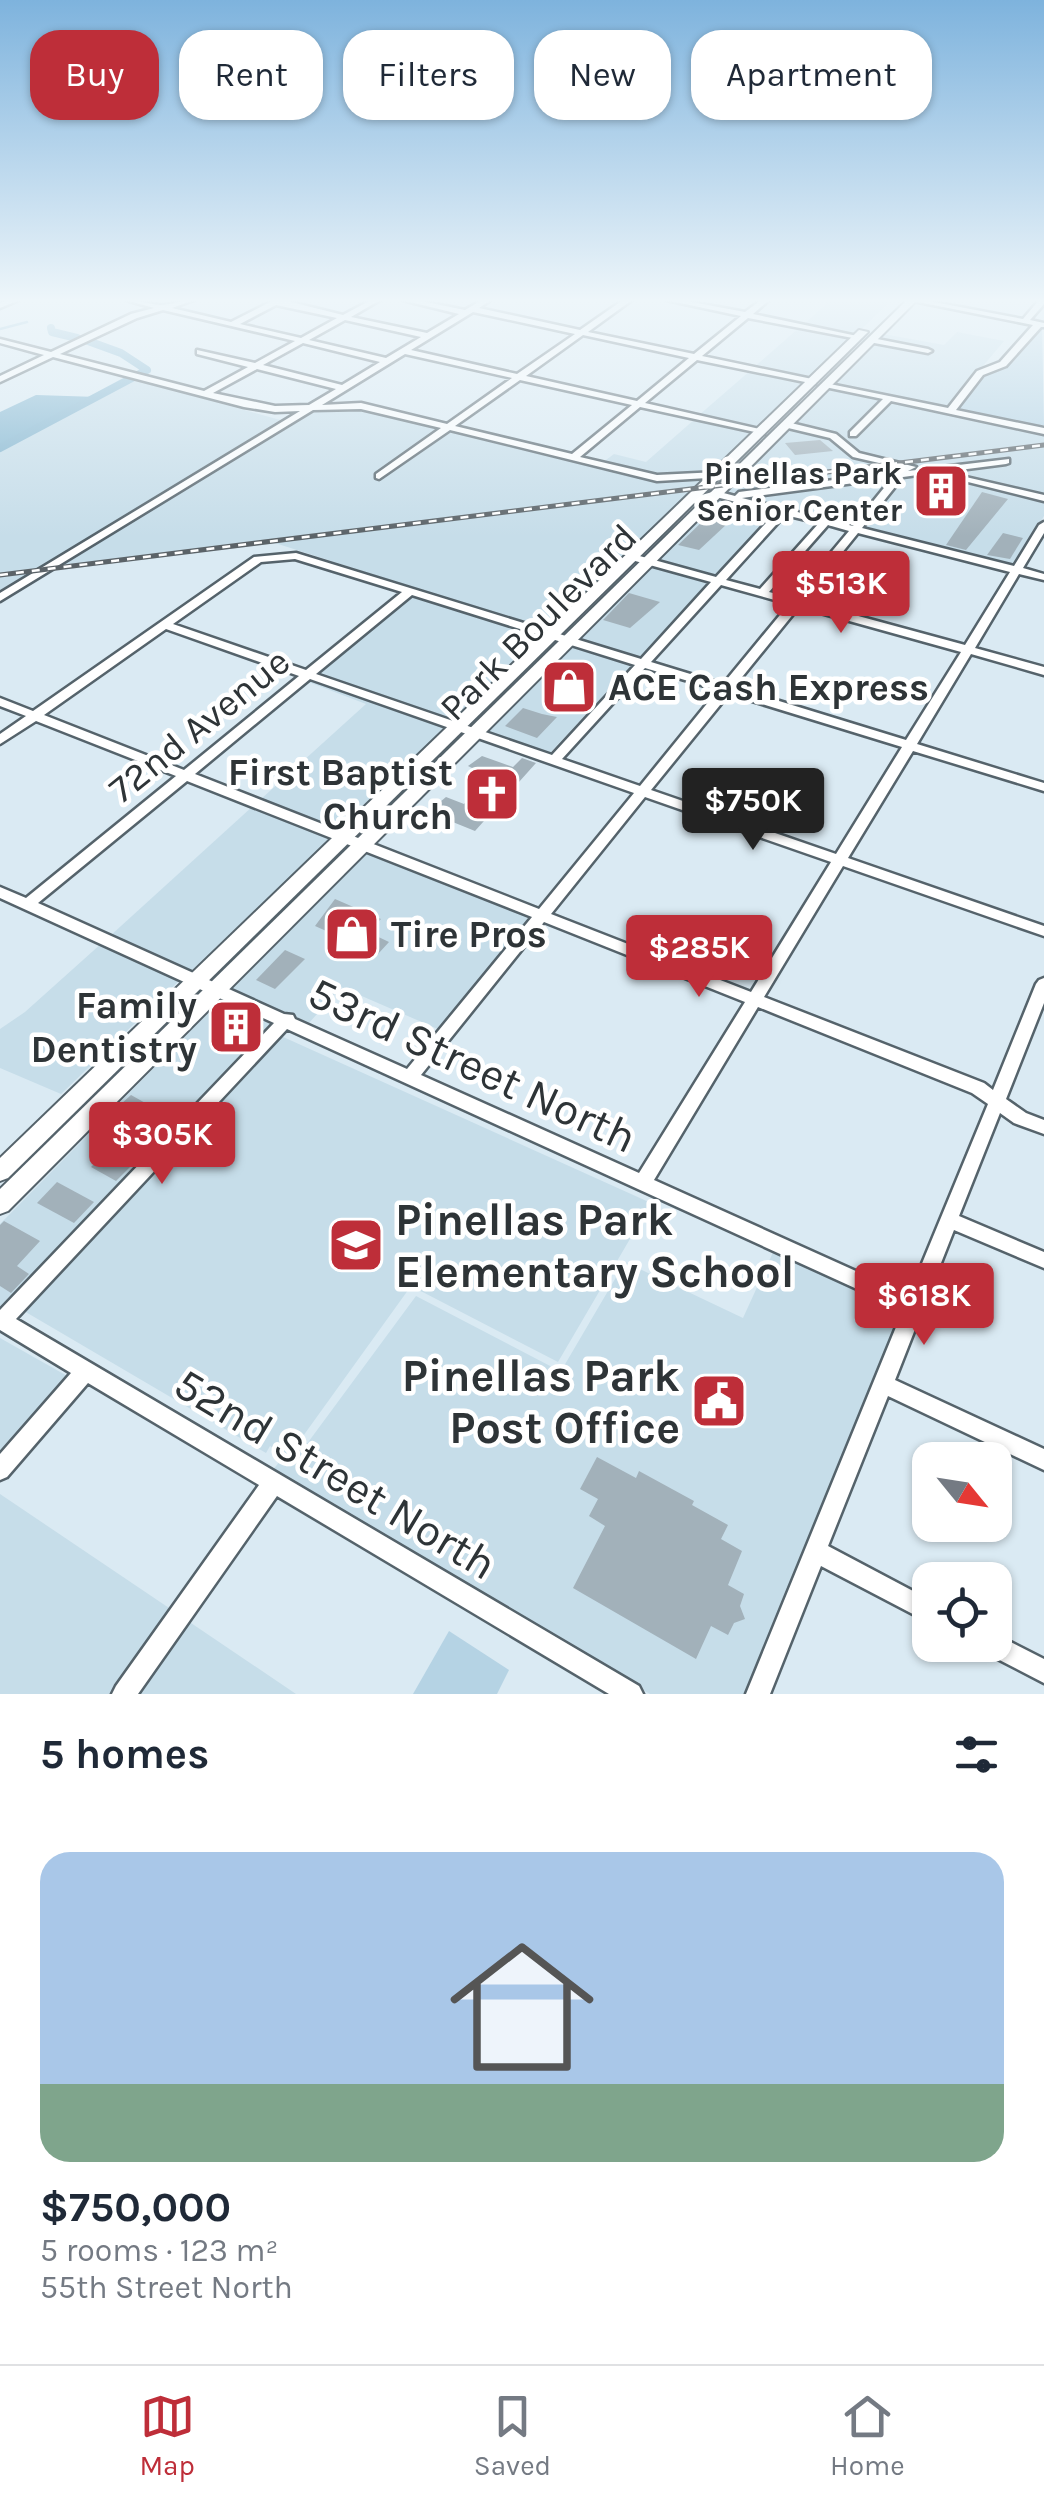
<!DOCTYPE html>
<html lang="en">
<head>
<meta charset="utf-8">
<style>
  body { margin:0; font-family:Karla,sans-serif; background:#f2f2f3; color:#1f2937; height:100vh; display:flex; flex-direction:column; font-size:38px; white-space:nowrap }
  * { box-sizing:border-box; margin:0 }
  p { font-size:32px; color:#747a83 }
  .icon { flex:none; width:55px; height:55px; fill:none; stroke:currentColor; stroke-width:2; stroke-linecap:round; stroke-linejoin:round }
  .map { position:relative; height:1694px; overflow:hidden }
  .drawer { display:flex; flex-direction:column; background:#fff; flex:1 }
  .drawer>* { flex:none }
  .top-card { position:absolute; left:30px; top:30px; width:985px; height:90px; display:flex; gap:20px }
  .needle { width:65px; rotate:120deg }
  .tools { position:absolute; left:912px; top:1442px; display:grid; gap:20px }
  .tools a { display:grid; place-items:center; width:100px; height:100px; border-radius:20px; background:#fff; box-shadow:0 2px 8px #0004; font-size:50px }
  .price { position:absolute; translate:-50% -85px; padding:0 22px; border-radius:10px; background:#be2e39; color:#fff; font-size:32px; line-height:65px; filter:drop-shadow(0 2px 5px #0008) }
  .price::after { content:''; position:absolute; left:50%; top:60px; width:30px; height:22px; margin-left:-15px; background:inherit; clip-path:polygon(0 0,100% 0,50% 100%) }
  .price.current { background:#222; color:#fff }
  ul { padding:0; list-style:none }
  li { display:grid; align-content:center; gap:20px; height:530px; padding:0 40px }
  li span { display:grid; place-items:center; height:310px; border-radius:30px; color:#555 }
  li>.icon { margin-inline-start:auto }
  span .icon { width:180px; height:180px; fill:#fffc; stroke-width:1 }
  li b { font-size:42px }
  h2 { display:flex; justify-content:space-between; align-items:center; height:120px; padding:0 40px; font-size:42px }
  .chip { padding:0 35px; border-radius:30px; background:#fff; box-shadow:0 2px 8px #0004; font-size:35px; line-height:90px }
  .chip.current { background:#be2e39; color:#fff }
  .tab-bar { display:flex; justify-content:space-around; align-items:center; height:140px; border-top:2px solid #e0e1e3; background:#fff; font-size:28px; color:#747a83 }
  .tab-bar a { display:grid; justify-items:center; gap:5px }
  .tab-bar .current { color:#be2e39 }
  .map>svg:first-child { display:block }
</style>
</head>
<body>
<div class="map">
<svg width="1044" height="1694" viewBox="0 0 1044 1694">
  <rect width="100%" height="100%" fill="#daeaf3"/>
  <g fill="#c6dde9">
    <polygon points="831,300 892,300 855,335 803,325"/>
    <polygon points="800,327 853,337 809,380 753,368"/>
    <polygon points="957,332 1004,341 947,409 833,385 875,342 932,351 877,340 883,334 944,345"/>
    <polygon points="751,370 807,382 757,429 698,416"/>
    <polygon points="133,379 284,421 0,594 0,446"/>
    <polygon points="830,387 884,398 849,434 856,436 891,400 1044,433 1044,496 939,472 1010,463 1007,459 927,469 858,453 841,439 792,424"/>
    <polygon points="314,408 360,408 442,427 374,476 380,478 449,429 655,480 706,479 547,630 275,543 51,570"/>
    <polygon points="695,419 755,432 710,475 658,477 602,463 614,454 646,462"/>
    <polygon points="789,427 830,437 854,456 902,467 897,473 722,494"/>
    <polygon points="929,473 1044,499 1044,516 1013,567 862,529 904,476"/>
    <polygon points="893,477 853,526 739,498"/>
    <polygon points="719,497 777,511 715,577 655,561"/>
    <polygon points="652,565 712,581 639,659 578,639"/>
    <polygon points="411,594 543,634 451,721 315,674"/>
    <polygon points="573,644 634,663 548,755 485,733"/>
    <polygon points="309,679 446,727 338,830 260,800 366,704 306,681"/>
    <polygon points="253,806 332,836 191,971 110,936"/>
    <polygon points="368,852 533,917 440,1030 341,987 309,1023 232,989"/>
    <polygon points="102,943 182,978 61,1094 0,1068 0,1029 25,1012"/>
    <polygon points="224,997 277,1021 0,1310 0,1224"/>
    <polygon points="281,1036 651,1203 558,1362 411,1286 288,1457 270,1446 266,1453 24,1311"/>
    <polygon points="775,1248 903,1310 746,1694 650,1694 272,1471 280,1461 295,1460 416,1296 554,1368 564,1366 625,1262 743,1318"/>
    <polygon points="0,1338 69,1377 0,1457"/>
    <polygon points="0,1494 172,1610 112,1694 0,1694"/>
    <polygon points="188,1621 296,1694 136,1694"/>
  </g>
  <g fill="#b5d3e4">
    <polygon points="1042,326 1044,425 1028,426 955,410 984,374 1007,365"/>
    <polygon points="449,1631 509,1670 497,1694 413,1694"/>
  </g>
  <polygon fill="#80b4cf" points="36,395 98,397 0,446 0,412"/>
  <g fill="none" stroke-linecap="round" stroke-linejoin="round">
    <polyline stroke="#7fb2cd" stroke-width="2.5" points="0,329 27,322"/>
    <g stroke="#7fb2cd" stroke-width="8">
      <polyline points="51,328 52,332 77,338"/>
      <polyline points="0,448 147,370 121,353 88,341"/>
    </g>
  </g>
  <g fill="#a2b1ba">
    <polygon points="820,440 833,451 795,455 785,443"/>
    <polygon points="982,492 1008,499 966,550 946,545"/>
    <polygon points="707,517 728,523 699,550 678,545"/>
    <polygon points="1003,533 1023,538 1010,559 987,555"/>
    <polygon points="629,593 660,602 630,628 603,620"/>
    <polygon points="523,708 542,714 557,717 537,738 505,726"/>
    <polygon points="482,756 513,767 522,758 536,763 475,831 428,812 446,797 464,804 490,777 468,766"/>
    <polygon points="335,899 381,919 368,932 389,942 378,954 315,926"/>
    <polygon points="285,950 305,959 275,989 256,980"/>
    <polygon points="228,1014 256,1028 245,1039 217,1025"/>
    <polygon points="131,1095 165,1114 145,1134 110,1114"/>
    <polygon points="106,1152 131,1166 116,1181 91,1167"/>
    <polygon points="57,1182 94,1202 74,1223 37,1203"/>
    <polygon points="4,1221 40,1241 17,1266 29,1274 11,1293 0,1286 0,1225"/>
    <polygon points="597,1457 636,1478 639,1471 694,1501 692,1505 728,1525 721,1539 742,1551 728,1585 744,1594 740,1606 745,1619 734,1623 728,1635 711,1626 696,1659 573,1588 605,1526 589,1516 598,1499 580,1489"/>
  </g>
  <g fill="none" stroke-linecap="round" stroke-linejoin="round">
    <g stroke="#55636b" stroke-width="5">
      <g id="minor">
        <polygon points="9,300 19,300 0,308 0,303"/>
        <path d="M126 300C138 300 148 304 160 305 171 305 182 300 194 300L172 308 231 322 274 300H283L343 315 371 300H380L351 317 427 333 459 314 402 300H416L465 310 482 300H491L479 308 580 330 623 300H632L588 332 694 354 741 316 666 300H681L745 312 761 300H769L753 314 862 337 858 339 748 318 702 356 812 379 816 382 815 384 697 360 645 403 764 430V434L640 407 580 457 657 475 738 471 743 474 741 476 657 481 450 430 379 479 376 478V474L441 428 361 409 313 410 0 601V593L300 411 275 412 244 407 53 357 0 382V376L44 355 0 343V339L51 352 131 314 154 308ZM276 305 337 318 301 338 240 324ZM163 310 295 341 255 363 197 350V354L248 367 204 391 60 354 137 318ZM473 312 575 334 517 374 411 350ZM345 320 421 337 386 358 309 340ZM583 335 689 358 637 401 526 376ZM303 343 380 362 342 385 263 365ZM405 354 512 378 447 424 361 403 322 405ZM257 369 336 389 309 405 275 406 213 393ZM520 380 632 405 572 454 455 426Z"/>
        <polygon points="908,300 923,300 1023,319 1039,300 1044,300 1044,304 1030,320 1044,323 1044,327 1041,327 1006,366 983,375 956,410 1044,428 1044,434 891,401 856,436 850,436 850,432 883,399 825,387 825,383 948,408 977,371 1000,362 1033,325"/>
        <polygon points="872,338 928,349 932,351 928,353 869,342 868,340"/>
        <path d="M787 422 836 434 859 453 916 467 908 471 1009 459V463L1006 464 944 472 1044 495V501L932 473 903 477 862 528 1014 566 1039 525 1044 522V533L1023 568 1044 574V580L1019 574 975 648 1044 667V675L971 654 917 744 1044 783V791L913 751 848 858 1044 926V936L843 866 764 997 984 1083 993 1090 1036 984 1039 980 1044 978V1003L1006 1099 1026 1113 1044 1120V1134L1014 1123 1000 1113 959 1216 1044 1252V1268L954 1230 895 1380 1044 1449V1470L888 1396 828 1546 930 1600V1623L821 1566 770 1694H746L903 1310 287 1029 16 1319 639 1686 643 1694H609L277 1496 138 1694H112L116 1686 259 1485 88 1383 7 1477 0 1480V1454L71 1373 0 1330V1310L274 1023 0 898V887L26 898 176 776 36 721 0 744V734L26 716 0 706V698L33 711 254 557 296 553 641 659 711 582 628 559V555H636L716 577 776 512 716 497 690 504 685 501 687 499 716 491 735 496 739 492 897 472 901 468 853 457 830 438 784 427 782 425ZM892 478 853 526 742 498ZM785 515 819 523 760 589 726 580ZM828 525 849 531 793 598 769 592ZM858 533 1010 572 965 645 803 601ZM295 559 402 592 306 670 173 624 261 562ZM721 585 789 604 723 684 651 662ZM412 595 635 665 552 755 316 674ZM799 607 961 652 906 740 734 687ZM166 629 299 676 184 770 44 715ZM645 668 718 690 640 786 562 759ZM310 679 634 793 539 909 195 774ZM729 694 902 747 836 854 651 790ZM187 781 532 917 407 1069 295 1019 293 1015 284 1014 38 903ZM645 797 831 862 751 992 551 914ZM544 922 745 1002 639 1173 421 1075ZM758 1007 972 1093 988 1104 909 1295 654 1180Z"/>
        <polygon points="995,1634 1044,1659 1044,1683 986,1653 983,1645 995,1645"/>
      </g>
    </g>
    <g stroke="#55636b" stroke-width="4">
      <g id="major">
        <polygon points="907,300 917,300 8,1211 0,1214 0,1189"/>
        <polygon points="859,330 868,332 8,1178 0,1181 0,1158"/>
      </g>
    </g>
    <use href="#minor" fill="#fff" fill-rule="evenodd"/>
    <use href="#major" fill="#fff" fill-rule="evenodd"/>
    <g stroke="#5b6368" stroke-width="5">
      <polyline id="rail" points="0,575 1044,445"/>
    </g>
    <use href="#rail" stroke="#fff" stroke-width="2.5" stroke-dasharray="8" stroke-linecap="butt"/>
  </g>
  <linearGradient id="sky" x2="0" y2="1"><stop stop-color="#7eb3dd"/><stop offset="0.56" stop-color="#eef6fa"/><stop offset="1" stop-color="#eef6fa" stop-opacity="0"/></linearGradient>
  <rect width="1044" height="537" fill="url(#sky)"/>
  <defs>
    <g id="building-square" transform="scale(2.875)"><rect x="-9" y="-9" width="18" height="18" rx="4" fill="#be2e39" stroke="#fff"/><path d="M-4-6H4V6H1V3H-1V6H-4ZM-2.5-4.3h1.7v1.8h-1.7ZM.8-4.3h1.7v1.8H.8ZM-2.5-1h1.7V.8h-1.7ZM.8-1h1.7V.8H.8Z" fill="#fff"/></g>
    <g id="shop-square" transform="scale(2.875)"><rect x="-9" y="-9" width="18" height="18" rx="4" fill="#be2e39" stroke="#fff"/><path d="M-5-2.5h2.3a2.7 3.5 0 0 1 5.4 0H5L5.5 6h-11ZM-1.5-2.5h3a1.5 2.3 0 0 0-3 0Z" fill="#fff"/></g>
    <g id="church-square" transform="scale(2.875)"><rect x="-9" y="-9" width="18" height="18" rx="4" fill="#be2e39" stroke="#fff"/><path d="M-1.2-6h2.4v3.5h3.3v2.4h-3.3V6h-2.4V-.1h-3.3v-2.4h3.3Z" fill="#fff"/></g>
    <g id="school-square" transform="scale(2.875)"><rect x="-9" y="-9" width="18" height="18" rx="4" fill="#be2e39" stroke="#fff"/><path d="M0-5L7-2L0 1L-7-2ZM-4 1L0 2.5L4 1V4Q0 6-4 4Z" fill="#fff"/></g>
    <g id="civic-square" transform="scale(2.875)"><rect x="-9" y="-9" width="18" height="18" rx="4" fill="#be2e39" stroke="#fff"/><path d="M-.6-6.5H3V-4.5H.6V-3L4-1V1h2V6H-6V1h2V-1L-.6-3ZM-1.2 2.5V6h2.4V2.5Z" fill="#fff"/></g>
  </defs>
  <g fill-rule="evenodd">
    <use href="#building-square" x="941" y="491"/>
    <use href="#shop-square" x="569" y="687"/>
    <use href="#church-square" x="492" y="794"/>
    <use href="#shop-square" x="352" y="934"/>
    <use href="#building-square" x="236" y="1027"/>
    <use href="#school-square" x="356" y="1245"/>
    <use href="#civic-square" x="719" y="1401"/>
  </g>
  <g text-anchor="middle" stroke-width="9" stroke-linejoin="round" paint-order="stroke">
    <g font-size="32" font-weight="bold" fill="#2e3437" stroke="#fff" text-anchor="end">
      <text x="902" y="484">Pinellas Park<tspan x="902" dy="37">Senior Center</tspan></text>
    </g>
    <g font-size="38" fill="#2e3437" stroke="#fff">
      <text transform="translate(538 622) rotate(-45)" y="13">Park Boulevard</text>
      <text transform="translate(199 725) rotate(-39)" y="13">72nd Avenue</text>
    </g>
    <g font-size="38" font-weight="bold" fill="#2e3437" stroke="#fff" text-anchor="start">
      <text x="608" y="700">ACE Cash Express</text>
      <text x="453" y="785" text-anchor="end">First Baptist<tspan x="453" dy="44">Church</tspan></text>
      <text x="391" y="947">Tire Pros</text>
      <text x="197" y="1018" text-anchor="end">Family<tspan x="197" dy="44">Dentistry</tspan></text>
    </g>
    <g font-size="45" fill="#2e3437" stroke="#fff">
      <text transform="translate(473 1064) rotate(25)" y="16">53rd Street North</text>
      <text transform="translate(336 1473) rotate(31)" y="16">52nd Street North</text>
    </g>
    <g font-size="45" font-weight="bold" fill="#2e3437" stroke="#fff" text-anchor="start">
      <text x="395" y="1235">Pinellas Park<tspan x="395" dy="52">Elementary School</tspan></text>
      <text x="680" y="1391" text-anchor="end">Pinellas Park<tspan x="680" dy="52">Post Office</tspan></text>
    </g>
  </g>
</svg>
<div class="tools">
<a><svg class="needle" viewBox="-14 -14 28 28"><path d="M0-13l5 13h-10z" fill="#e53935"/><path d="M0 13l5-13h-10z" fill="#747a83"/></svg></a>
<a><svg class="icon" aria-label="locate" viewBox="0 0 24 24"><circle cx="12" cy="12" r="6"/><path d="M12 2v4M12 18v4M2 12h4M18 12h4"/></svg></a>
</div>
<b class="price" style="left:841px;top:636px">$513K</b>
<b class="price current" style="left:753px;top:853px">$750K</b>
<b class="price" style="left:699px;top:1000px">$285K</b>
<b class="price" style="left:162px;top:1187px">$305K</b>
<b class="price" style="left:924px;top:1348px">$618K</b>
<div class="top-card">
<a class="chip current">Buy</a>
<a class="chip">Rent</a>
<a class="chip">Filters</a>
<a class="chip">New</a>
<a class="chip">Apartment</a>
</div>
</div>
<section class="drawer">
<h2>5 homes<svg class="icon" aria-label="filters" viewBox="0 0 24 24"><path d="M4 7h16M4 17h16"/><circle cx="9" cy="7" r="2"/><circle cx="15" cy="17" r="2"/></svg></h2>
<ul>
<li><span style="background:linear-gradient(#a9c7e8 75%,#7fa58c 0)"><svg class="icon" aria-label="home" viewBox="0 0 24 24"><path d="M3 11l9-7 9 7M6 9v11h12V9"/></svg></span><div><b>$750,000</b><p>5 rooms · 123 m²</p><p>55th Street North</p></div></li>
</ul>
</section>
<nav class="tab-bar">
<a class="current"><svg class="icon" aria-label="map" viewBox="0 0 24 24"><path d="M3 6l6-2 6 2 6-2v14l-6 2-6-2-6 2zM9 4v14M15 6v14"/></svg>Map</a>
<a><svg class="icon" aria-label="saved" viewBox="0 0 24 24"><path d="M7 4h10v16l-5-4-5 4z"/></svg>Saved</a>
<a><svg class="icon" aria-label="home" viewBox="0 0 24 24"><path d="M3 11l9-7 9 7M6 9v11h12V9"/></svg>Home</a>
</nav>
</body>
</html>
